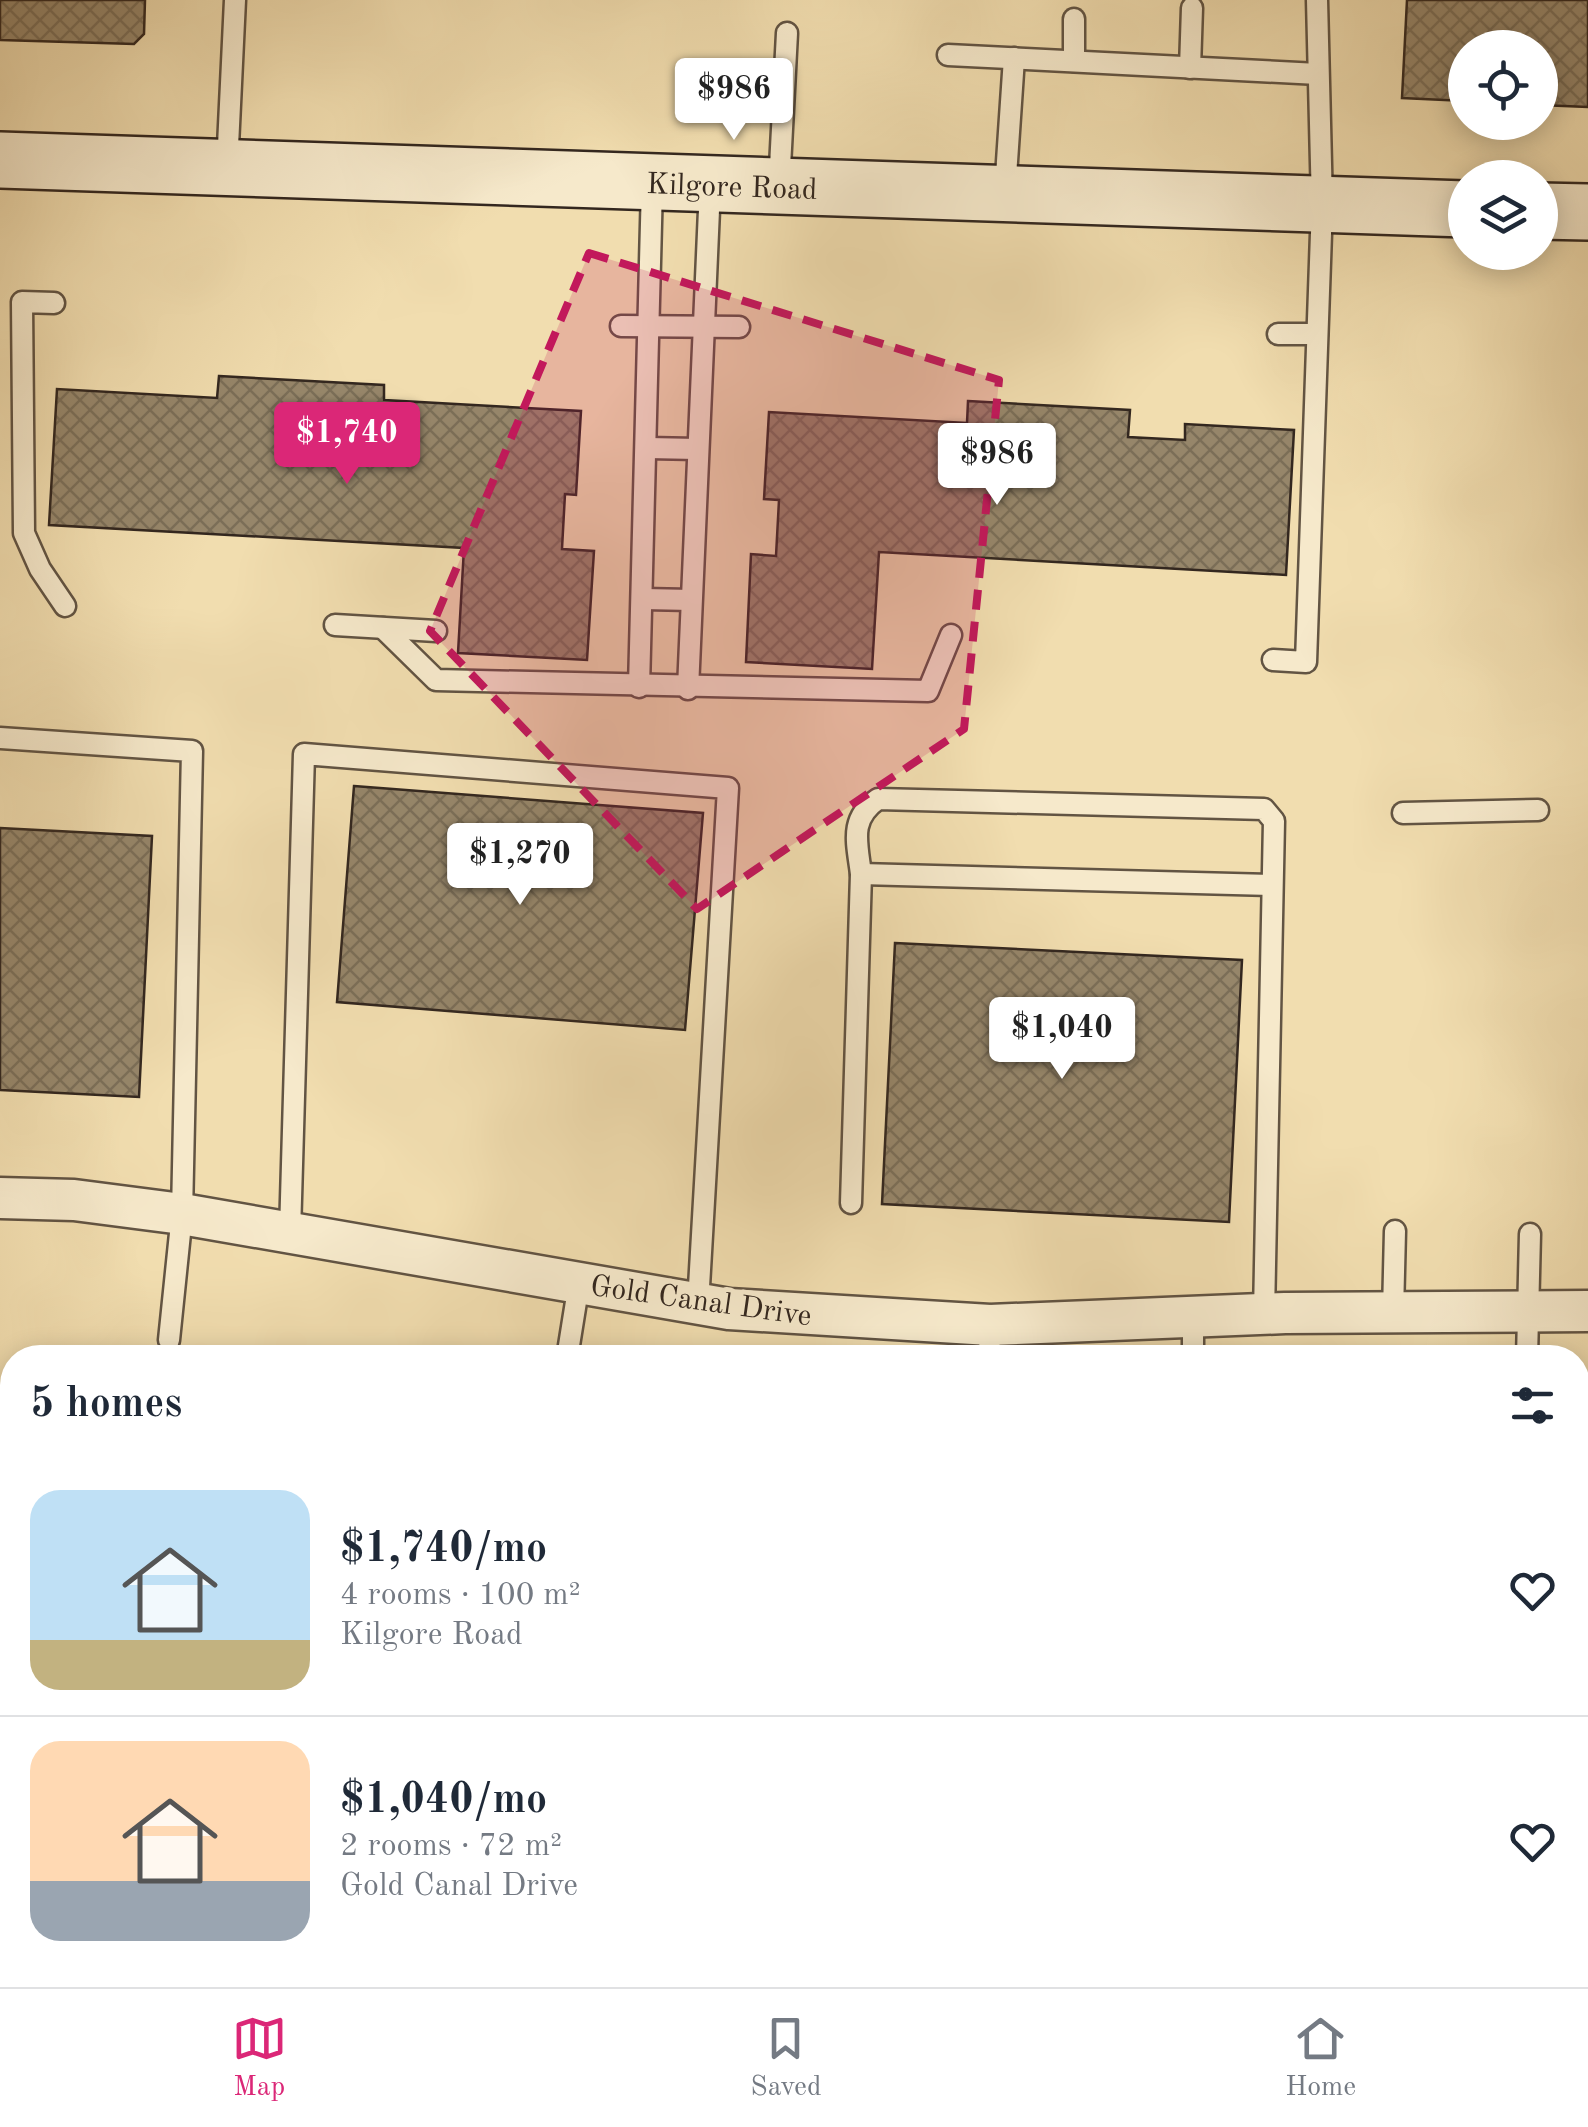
<!DOCTYPE html>
<html lang="en">
<head>
<meta charset="utf-8">
<style>
  body { margin:0; font-family:"Old Standard TT",serif; background:#f6f6f7; color:#1f2937; height:100vh; display:flex; flex-direction:column; font-size:38px; white-space:nowrap }
  * { box-sizing:border-box; margin:0 }
  p { font-size:32px; color:#747a83 }
  .icon { flex:none; width:55px; height:55px; fill:none; stroke:currentColor; stroke-width:2; stroke-linecap:round; stroke-linejoin:round }
  .map { position:relative; flex:1; overflow:hidden }
  .panel { position:absolute; left:0px; top:1345px; width:1590px; height:642px; display:flex; flex-direction:column; background:#fff; border-radius:40px 40px 0 0; box-shadow:0 5px 25px #0003 }
  .panel>* { flex:none }
  .fabs { position:absolute; left:1448px; top:30px; display:grid; gap:20px }
  .fabs a { display:grid; place-items:center; width:110px; height:110px; border-radius:50%; background:#fff; box-shadow:0 5px 25px #0003; font-size:50px }
  .price { position:absolute; translate:-50% -85px; padding:0 22px; border-radius:10px; background:#fff; color:#222; font-size:32px; line-height:65px; filter:drop-shadow(0 2px 5px #0008) }
  .price::after { content:''; position:absolute; left:50%; top:60px; width:30px; height:22px; margin-left:-15px; background:inherit; clip-path:polygon(0 0,100% 0,50% 100%) }
  .price.active { background:#db2777; color:#fff }
  ul { padding:0; list-style:none }
  li { display:flex; align-items:center; gap:30px; height:250px; padding:0 30px }
  li+li { border-top:2px solid #e0e1e3 }
  li span { display:grid; place-items:center; flex:none; width:280px; height:200px; border-radius:30px; color:#555 }
  li>.icon { margin-inline-start:auto }
  span .icon { width:120px; height:120px; fill:#fffc; stroke-width:1 }
  li b { font-size:42px }
  h2 { display:flex; justify-content:space-between; align-items:center; height:120px; padding:0 30px; font-size:42px }
  .dock { display:flex; justify-content:space-around; align-items:center; height:140px; border-top:2px solid #e0e1e3; background:#fff; font-size:28px; color:#747a83 }
  .dock a { display:grid; justify-items:center; gap:5px }
  .dock .active { color:#db2777 }
  .map>svg:first-child { display:block }
</style>
</head>
<body>
<div class="map">
<svg width="1588" height="1987" viewBox="0 0 1588 1987">
  <defs>
    <pattern id="building-cross-hatch" width="8" height="8" patternUnits="userSpaceOnUse" patternTransform="scale(2.5)"><rect width="8" height="8" fill="#96866a"/><path d="M0 0l8 8M0 8l8-8" fill="none" stroke="#7b6e57"/></pattern>
  </defs>
  <rect width="100%" height="100%" fill="#f1ddaf"/>
  <filter id="stains"><feTurbulence type="fractalNoise" baseFrequency=".002" numOctaves="4"/><feColorMatrix values="0 0 0 0 .2 0 0 0 0 .09 0 0 0 0 .02 0 0 0 .5 -.17"/></filter>
  <radialGradient id="worn" r=".72"><stop offset=".6" stop-color="#630" stop-opacity="0"/><stop offset="1" stop-color="#630" stop-opacity=".3"/></radialGradient>
  <g fill="url(#building-cross-hatch)" stroke="#33271f" stroke-width="2.5">
    <polygon points="0,0 145,0 144,34 134,44 0,40"/>
    <polygon points="1407,0 1588,0 1588,107 1540,105 1540,48 1465,48 1465,101 1402,98"/>
    <polygon points="219,376 384,385 384,400 581,411 576,495 565,494 562,549 594,551 587,660 458,653 464,548 49,525 57,389 217,398"/>
    <polygon points="968,401 1130,410 1128,437 1185,440 1185,424 1294,430 1286,575 879,552 872,669 746,662 751,554 776,556 779,500 764,499 769,412 967,423"/>
    <polygon points="354,786 703,813 685,1030 337,1002"/>
    <polygon points="0,828 152,836 139,1097 0,1090"/>
    <polygon points="895,943 1242,960 1229,1222 882,1204"/>
    <polygon points="0,1405 12,1406 5,1613 0,1613"/>
  </g>
  <g fill="none" stroke-linecap="round" stroke-linejoin="round">
    <g stroke="#625443" stroke-width="25">
      <g id="lane">
        <polyline points="948,55 1318,74"/>
        <polyline points="1074,61 1074,19"/>
        <polyline points="1190,68 1192,8"/>
        <polyline points="227,167 235,0"/>
        <polyline points="779,186 787,33"/>
        <polyline points="1005,191 1014,58"/>
        <polyline points="54,303 22,302 24,533 40,569 65,606"/>
        <polyline points="621,326 739,327"/>
        <polyline points="1278,334 1317,334"/>
        <polyline points="648,448 697,449"/>
        <polyline points="644,599 691,600"/>
        <polyline points="335,625 436,631"/>
        <polyline points="383,628 436,680 928,691 951,635"/>
        <polyline points="1273,660 1306,662 1322,205 1317,0"/>
        <polyline points="639,687 652,185"/>
        <polyline points="688,689 710,187"/>
        <polyline points="0,738 192,751 182,1214 169,1340"/>
        <polyline points="1403,813 1538,810"/>
        <polyline points="861,874 1271,885"/>
        <path d="M851 1203 861 874C857 842 849 819 878 799L1264 809 1274 821 1264 1314"/>
        <polyline points="290,1233 304,754 728,788 698,1304"/>
        <polyline points="1393,1313 1395,1231"/>
        <polyline points="567,1358 579,1283"/>
        <polyline points="989,1358 990,1325"/>
        <polyline points="1193,1358 1193,1317"/>
        <polyline points="1527,1358 1530,1234"/>
      </g>
    </g>
    <g stroke="#625443" stroke-width="45">
      <polyline id="street" points="0,1198 74,1200 182,1214 729,1309 990,1325 1285,1313 1588,1311"/>
    </g>
    <g stroke="#33271f" stroke-width="60">
      <g id="secondary">
        <polyline points="0,160 1465,209"/>
        <polyline points="1540,211 1588,212"/>
      </g>
    </g>
    <g stroke="#33271f" stroke-width="6" stroke-dasharray="2.5 5" stroke-linecap="butt">
      <polyline points="0,1924 12,1926"/>
      <polyline points="342,1975 422,1987"/>
    </g>
    <use href="#lane" stroke="#f6e9cb" stroke-width="20"/>
    <use href="#street" stroke="#f6e9cb" stroke-width="40"/>
    <use href="#secondary" stroke="#f6e9cb" stroke-width="55"/>
  </g>
  <path fill="#c2185b" fill-opacity="0.2" stroke="#c2185b" stroke-width="8" stroke-dasharray="20 12" stroke-linejoin="round" d="M589 253 999 380 964 729 697 909 430 631Z"/>
  <g text-anchor="middle" stroke-width="10" stroke-linejoin="round" paint-order="stroke">
    <g font-size="30" fill="#33271f" stroke="#f6e9cb">
      <text transform="translate(732 186) rotate(2)" y="10">Kilgore Road</text>
      <text transform="translate(701 1300) rotate(8)" y="10">Gold Canal Drive</text>
    </g>
  </g>
  <rect width="100%" height="100%" filter="url(#stains)"/>
  <rect width="100%" height="100%" fill="url(#worn)"/>
</svg>
<div class="fabs">
<a><svg class="icon" aria-label="locate" viewBox="0 0 24 24"><circle cx="12" cy="12" r="6"/><path d="M12 2v4M12 18v4M2 12h4M18 12h4"/></svg></a>
<a><svg class="icon" aria-label="layers" viewBox="0 0 24 24"><path d="M12 4l9 5-9 5-9-5zM3 14l9 5 9-5"/></svg></a>
</div>
<b class="price" style="left:734px;top:143px">$986</b>
<b class="price active" style="left:347px;top:487px">$1,740</b>
<b class="price" style="left:997px;top:508px">$986</b>
<b class="price" style="left:520px;top:908px">$1,270</b>
<b class="price" style="left:1062px;top:1082px">$1,040</b>
<section class="panel">
<h2>5 homes<svg class="icon" aria-label="filters" viewBox="0 0 24 24"><path d="M4 7h16M4 17h16"/><circle cx="9" cy="7" r="2"/><circle cx="15" cy="17" r="2"/></svg></h2>
<ul>
<li><span style="background:linear-gradient(#bfe0f5 75%,#c2b280 0)"><svg class="icon" aria-label="home" viewBox="0 0 24 24"><path d="M3 11l9-7 9 7M6 9v11h12V9"/></svg></span><div><b>$1,740/mo</b><p>4 rooms · 100 m²</p><p>Kilgore Road</p></div><svg class="icon" aria-label="heart" viewBox="0 0 24 24"><path d="M12 20l-8-8c-3-5 5-10 8-4 3-6 11-1 8 4z"/></svg></li>
<li><span style="background:linear-gradient(#ffd9b3 70%,#9aa5b1 0)"><svg class="icon" aria-label="home" viewBox="0 0 24 24"><path d="M3 11l9-7 9 7M6 9v11h12V9"/></svg></span><div><b>$1,040/mo</b><p>2 rooms · 72 m²</p><p>Gold Canal Drive</p></div><svg class="icon" aria-label="heart" viewBox="0 0 24 24"><path d="M12 20l-8-8c-3-5 5-10 8-4 3-6 11-1 8 4z"/></svg></li>
</ul>
</section>
</div>
<nav class="dock">
<a class="active"><svg class="icon" aria-label="map" viewBox="0 0 24 24"><path d="M3 6l6-2 6 2 6-2v14l-6 2-6-2-6 2zM9 4v14M15 6v14"/></svg>Map</a>
<a><svg class="icon" aria-label="saved" viewBox="0 0 24 24"><path d="M7 4h10v16l-5-4-5 4z"/></svg>Saved</a>
<a><svg class="icon" aria-label="home" viewBox="0 0 24 24"><path d="M3 11l9-7 9 7M6 9v11h12V9"/></svg>Home</a>
</nav>
</body>
</html>
